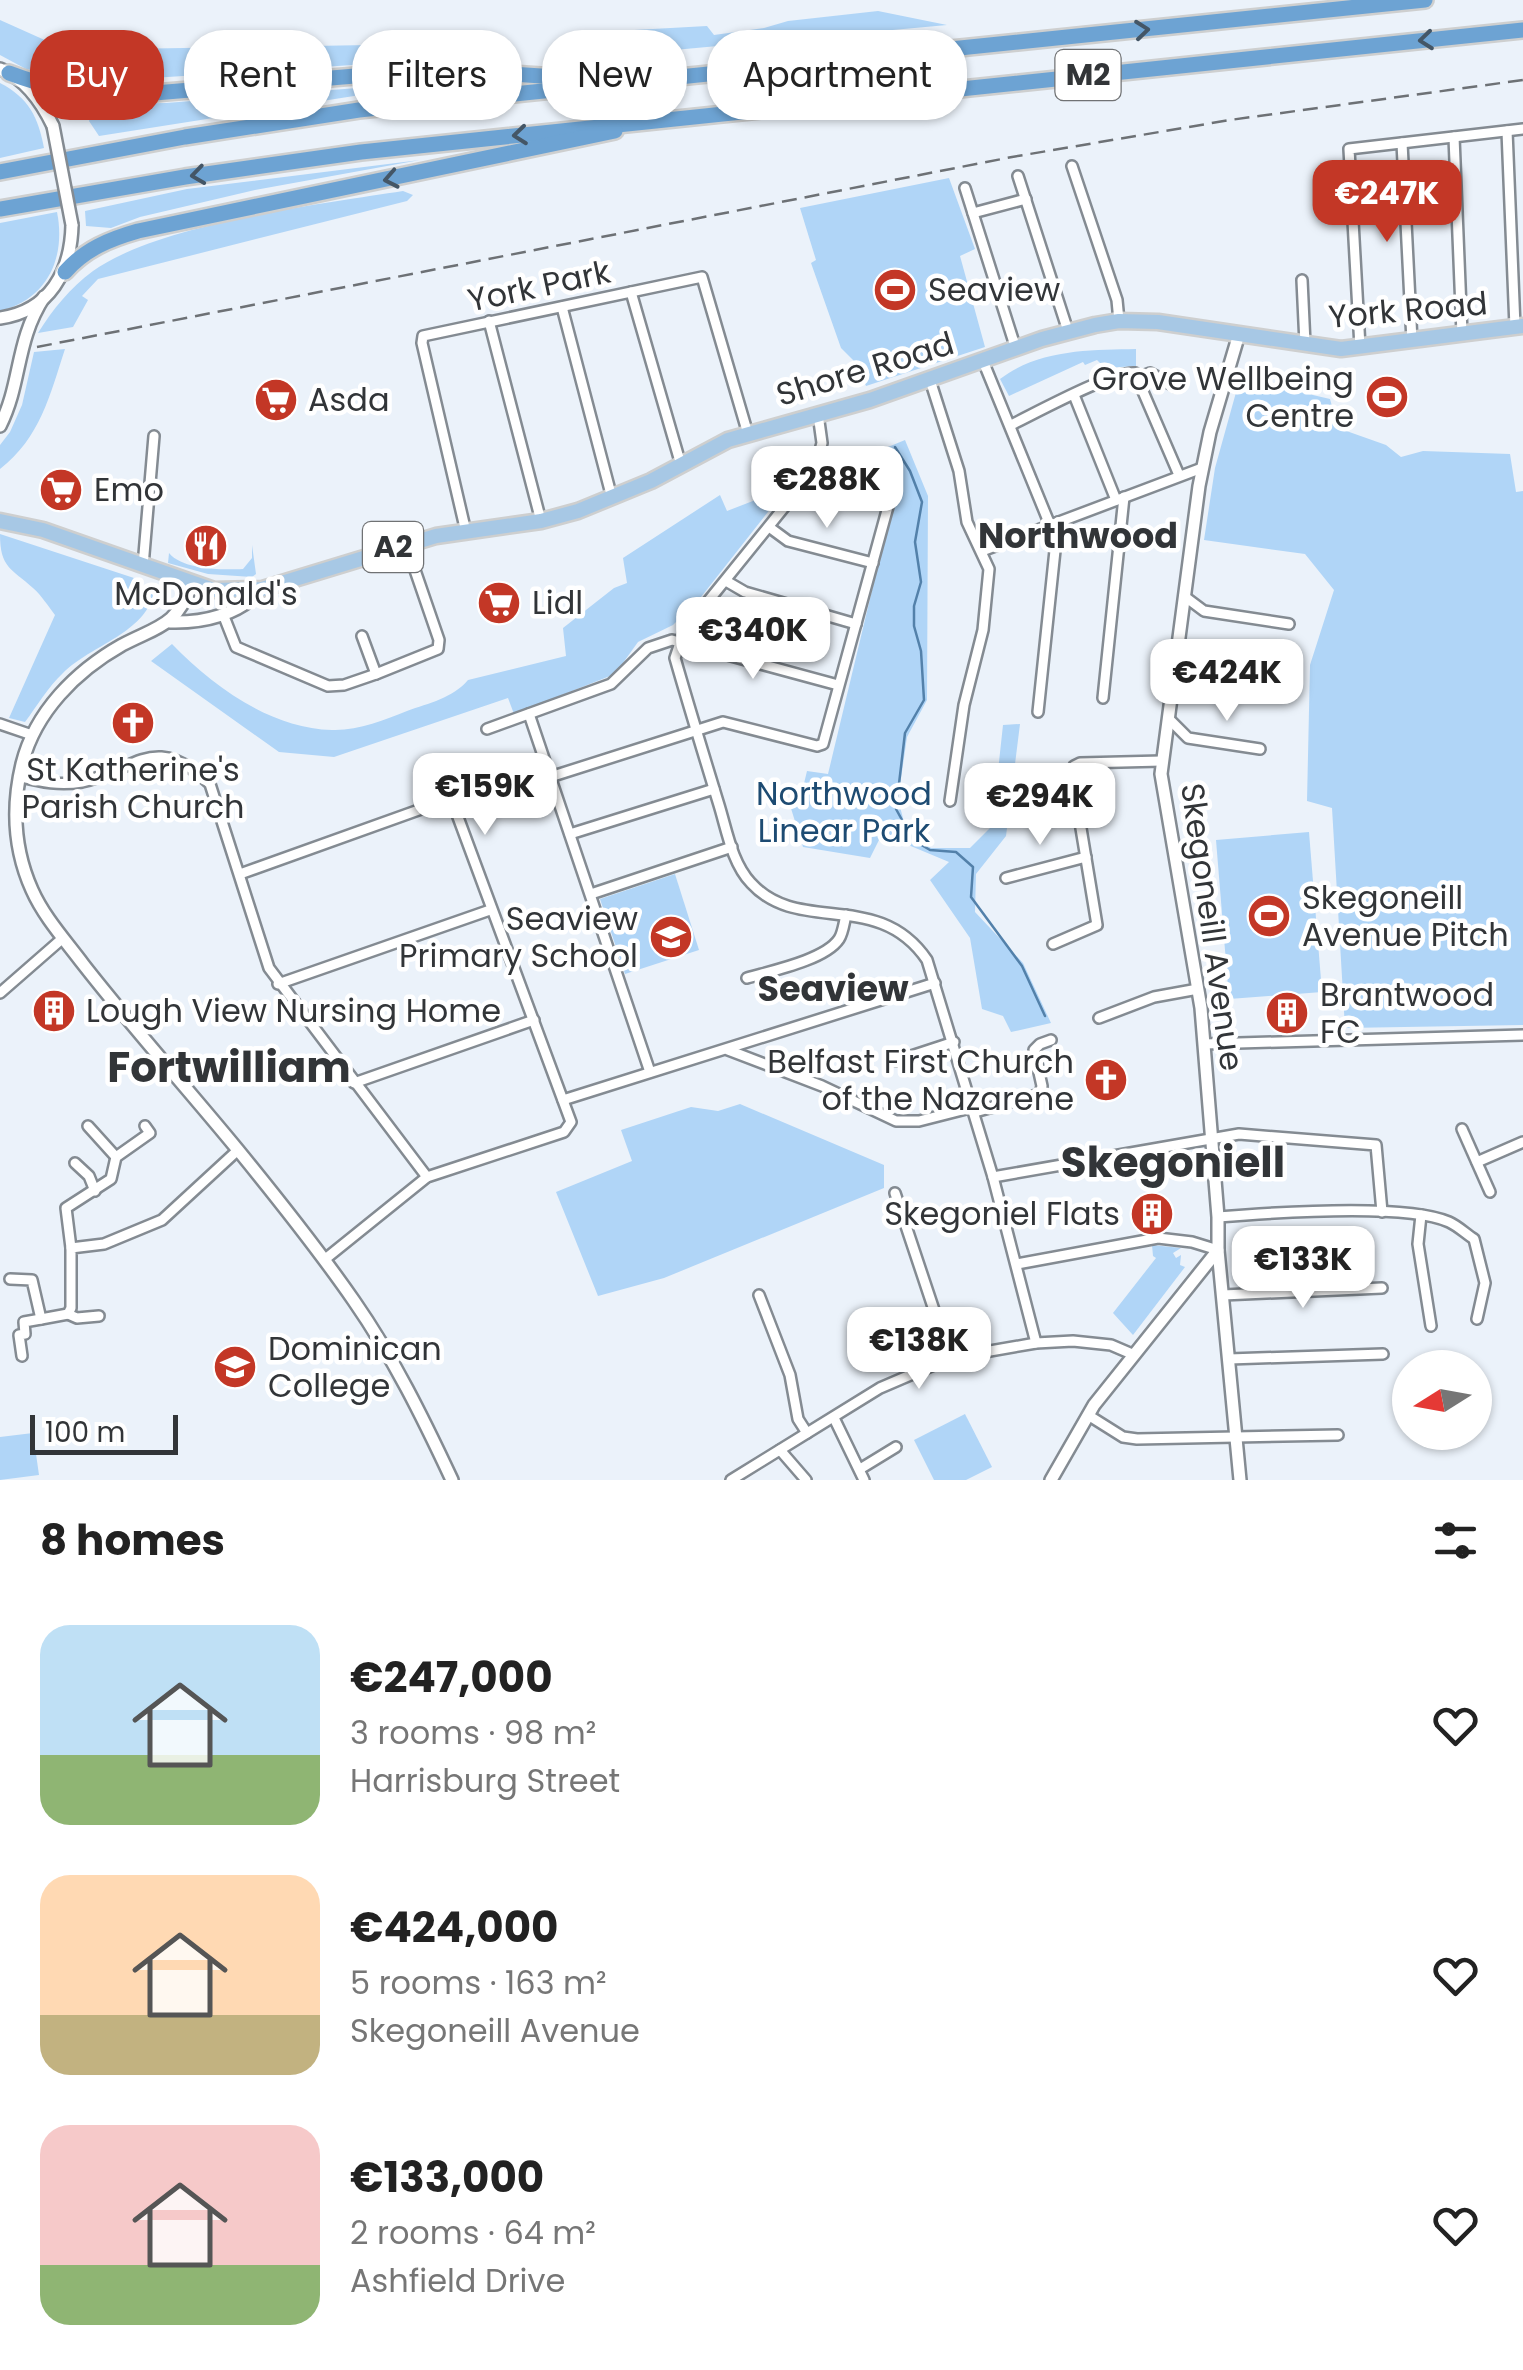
<!DOCTYPE html>
<html lang="en">
<head>
<meta charset="utf-8">
<style>
  body { margin:0; font-family:Poppins,sans-serif; background:#f6f6f6; color:#222; height:100vh; display:flex; flex-direction:column; font-size:38px; white-space:nowrap }
  * { box-sizing:border-box; margin:0 }
  p { font-size:32px; color:#767676 }
  .icon { flex:none; width:55px; height:55px; fill:none; stroke:currentColor; stroke-width:2; stroke-linecap:round; stroke-linejoin:round }
  .map { position:relative; height:1480px; overflow:hidden }
  .panel { display:flex; flex-direction:column; background:#fff; flex:1 }
  .panel>* { flex:none }
  .banner { position:absolute; left:30px; top:30px; width:1000px; height:90px; display:flex; gap:20px }
  .needle { width:65px; rotate:259deg }
  .fabs { position:absolute; left:1392px; top:1350px; display:grid; gap:20px }
  .fabs a { display:grid; place-items:center; width:100px; height:100px; border-radius:50%; background:#fff; box-shadow:0 2px 8px #0004; font-size:50px }
  .scale { position:absolute; left:30px; bottom:25px; width:148px; box-sizing:border-box; padding-left:10px; border:5px solid #323538; border-top:0; font-size:28px; line-height:35px; white-space:nowrap; color:#323538; -webkit-text-stroke:8px #fff; paint-order:stroke }
  .price { position:absolute; translate:-50% -85px; padding:0 22px; border-radius:20px; background:#fff; color:#222; font-size:32px; line-height:65px; filter:drop-shadow(0 2px 5px #0008) }
  .price::after { content:''; position:absolute; left:50%; top:60px; width:30px; height:22px; margin-left:-15px; background:inherit; clip-path:polygon(0 0,100% 0,50% 100%) }
  .price.on { background:#c33726; color:#fff }
  ul { padding:0; list-style:none }
  li { display:flex; align-items:center; gap:30px; height:250px; padding:0 40px }
  li span { display:grid; place-items:center; flex:none; width:280px; height:200px; border-radius:30px; color:#555 }
  li>.icon { margin-inline-start:auto }
  span .icon { width:120px; height:120px; fill:#fffc; stroke-width:1 }
  li b { font-size:42px }
  h2 { display:flex; justify-content:space-between; align-items:center; height:120px; padding:0 40px; font-size:42px }
  .tag { padding:0 35px; border-radius:40px; background:#fff; box-shadow:0 2px 8px #0004; font-size:35px; line-height:90px }
  .tag.on { background:#c33726; color:#fff }
  .map>svg:first-child { display:block }
</style>
</head>
<body>
<div class="map">
<svg width="1523" height="1480" viewBox="0 0 1523 1480">
  <rect width="100%" height="100%" fill="#ebf2fa"/>
  <g fill="#b0d5f7">
    <polygon points="878,11 947,25 609,56 595,53 598,32 707,26 714,35 764,28 788,21"/>
    <polygon points="0,20 67,50 427,44 398,62 91,82 26,69 0,55"/>
    <path d="M0 83C29 98 38 117 44 148L0 158Z"/>
    <polygon points="396,85 373,93 99,136 89,121 94,104 166,103"/>
    <polygon points="420,160 255,190 140,217 111,228 86,226 85,211 187,189"/>
    <polygon points="949,178 975,249 960,256 985,347 866,386 857,364 841,348 811,263 816,260 800,208"/>
    <path d="M403 191 413 195 407 201 98 279 82 296 88 300 73 327 38 333C53 309 70 288 93 271 159 224 320 204 403 191Z"/>
    <path d="M57 212C66 257 48 299 0 311V223Z"/>
    <path d="M65 349C50 395 40 438 0 469V445L10 432 22 405 34 352Z"/>
    <path d="M1136 349V366L1105 368 1097 360 1085 365 1083 362 1009 396 1000 379C1039 349 1091 350 1136 349Z"/>
    <polygon points="1240,378 1330,399 1338,428 1386,445 1401,457 1423,451 1510,454 1516,492 1523,491 1523,1025 1345,1028 1332,808 1307,801 1310,665 1334,590 1305,554 1204,540 1215,468"/>
    <polygon points="905,440 928,496 927,700 907,737 898,799 905,826 914,838 931,848 970,848 992,826 1003,725 1020,724 1006,836 976,874 975,912 1023,963 1051,1023 1011,1032 1003,1016 982,1009 970,938 930,880 949,862 882,834 870,858 803,847 789,802 801,796 807,771 828,774 893,503 850,484 815,477"/>
    <path d="M801 470 701 597 673 625 638 642 615 674 514 714 508 698 334 757 279 752 151 661 172 644C214 687 270 728 332 730 357 731 385 720 407 711 429 703 453 698 468 680L566 656 563 628 614 588 627 583 623 558 720 495 727 511 758 499 755 487Z"/>
    <path d="M0 534 134 578 154 592C146 633 91 645 63 673 48 687 37 706 25 722L9 718 55 615C48 606 42 596 33 588 11 568 0 568 0 534Z"/>
    <path d="M252 545 256 574 252 577 208 574 168 563 169 553C183 570 222 570 243 569L252 558Z"/>
    <polygon points="1309,832 1322,992 1229,999 1216,840"/>
    <polygon points="675,874 699,950 625,974 600,899"/>
    <polygon points="740,1104 884,1165 884,1188 664,1278 598,1296 556,1192 632,1161 621,1130 691,1107 718,1111"/>
    <polygon points="1152,1245 1181,1248 1173,1253 1176,1258 1181,1255 1180,1265 1185,1267 1133,1335 1113,1313 1156,1258 1153,1256"/>
    <polygon points="965,1414 992,1467 966,1480 934,1480 914,1440"/>
    <polygon points="33,1433 39,1475 0,1480 0,1437"/>
  </g>
  <g fill="none" stroke-linecap="round" stroke-linejoin="round">
    <polyline stroke="#5381aa" stroke-width="2.5" points="895,447 910,471 922,502 915,542 921,582 914,606 914,626 921,651 924,700 905,733 896,809 913,840 930,850 956,852 973,867 971,897 1022,966 1045,1016"/>
    <g stroke="#848b92" stroke-width="14">
      <g id="minor">
        <polyline points="1507,131 1515,327"/>
        <polyline points="1454,137 1462,334"/>
        <polyline points="1402,143 1412,341"/>
        <polyline points="1072,166 1117,300 1119,321"/>
        <polyline points="1018,176 1068,331"/>
        <polyline points="965,188 1016,349"/>
        <polyline points="973,213 1026,199"/>
        <polyline points="1302,280 1305,344"/>
        <polyline points="631,292 681,465"/>
        <polyline points="562,307 612,498"/>
        <polyline points="489,321 541,521"/>
        <polyline points="1360,347 1349,149 1523,129"/>
        <polyline points="983,361 1050,525"/>
        <polyline points="1137,378 1150,373 1176,387"/>
        <polyline points="930,380 959,471 967,522 989,569 983,630 964,705 950,801"/>
        <polyline points="1074,395 1116,500"/>
        <path d="M818 414 822 443 815 469 684 631 675 658C689 707 704 756 719 805 727 831 732 863 751 883 799 936 878 888 927 960L993 1177"/>
        <path d="M1011 425C1034 414 1114 370 1135 373L1179 475"/>
        <polyline points="769,527 788,541 873,563"/>
        <polyline points="466,532 422,343 423,336 702,277 748,434"/>
        <polyline points="982,551 1202,468"/>
        <polyline points="143,566 154,436"/>
        <polyline points="726,581 745,592 856,624"/>
        <polyline points="1184,596 1204,611 1289,624"/>
        <polyline points="223,614 236,647 328,686 344,685 376,674 362,636"/>
        <polyline points="376,674 438,649 439,640 406,544"/>
        <polyline points="1103,698 1124,497"/>
        <polyline points="1038,712 1058,522"/>
        <polyline points="529,714 650,1072"/>
        <polyline points="1168,718 1188,738 1260,749"/>
        <polyline points="0,724 32,735"/>
        <polyline points="487,729 611,684 648,648 672,640 838,685"/>
        <path d="M21 777C41 782 60 786 82 782 137 770 154 731 210 784L269 968 427 1177"/>
        <polyline points="550,777 723,722 817,746 823,744 889,503 840,491"/>
        <polyline points="570,834 714,789"/>
        <polyline points="240,874 441,802 455,809 571,1122 564,1132 427,1177 324,1260"/>
        <polyline points="1006,878 1086,857"/>
        <polyline points="591,894 732,847"/>
        <polyline points="1053,944 1097,925 1073,780 1074,766 1080,763 1162,761"/>
        <path d="M747 978C771 971 825 960 839 939 843 933 844 923 846 915"/>
        <polyline points="278,984 490,910"/>
        <polyline points="0,993 63,938"/>
        <polyline points="1099,1018 1154,997 1198,989"/>
        <polyline points="1204,1044 1523,1035"/>
        <polyline points="728,1050 822,1086 896,1121 919,1121 974,1107"/>
        <polyline points="896,1061 954,1042"/>
        <polyline points="354,1083 534,1020"/>
        <polyline points="563,1100 935,983"/>
        <polyline points="975,1112 1040,1094 1042,1086 1034,1050 1040,1044 1051,1040"/>
        <polyline points="88,1126 116,1157"/>
        <polyline points="1462,1129 1490,1192"/>
        <polyline points="1477,1162 1523,1142"/>
        <polyline points="75,1163 89,1176 95,1191"/>
        <polyline points="895,1193 950,1358"/>
        <polyline points="1421,1215 1418,1244 1431,1326"/>
        <path d="M1218 1217C1268 1213 1406 1203 1449 1222 1458 1226 1466 1234 1474 1239L1485 1283 1477 1319"/>
        <polyline points="71,1248 66,1208 111,1179 116,1157 150,1133 145,1126"/>
        <polyline points="1017,1264 1158,1238 1192,1242 1218,1250"/>
        <polyline points="10,1279 32,1280 41,1319 68,1314 71,1308 71,1248 104,1244 162,1220 238,1150"/>
        <polyline points="759,1295 790,1375 798,1419 807,1433"/>
        <polyline points="1223,1295 1382,1288"/>
        <polyline points="68,1314 77,1318 99,1316"/>
        <polyline points="1036,1343 993,1177 1239,1134 1376,1145 1382,1212"/>
        <polyline points="22,1356 19,1335 25,1334 24,1322 41,1319"/>
        <polyline points="1229,1359 1383,1354"/>
        <polyline points="1088,1415 1123,1437 1137,1439 1338,1435"/>
        <polyline points="834,1418 864,1480"/>
        <polyline points="780,1450 806,1480"/>
        <polyline points="860,1469 896,1447"/>
        <polyline points="731,1480 880,1388 950,1358 1036,1343 1073,1341 1111,1345 1132,1354"/>
      </g>
    </g>
    <g stroke="#848b92" stroke-width="16">
      <g id="tertiary">
        <path d="M0 69C25 78 42 103 53 126"/>
        <path d="M0 318C50 311 71 271 72 225"/>
        <polyline points="1239,334 1210,432 1199,486 1161,774 1201,1008 1218,1217 1218,1250 1240,1480"/>
        <path d="M0 426C22 382 15 342 44 297"/>
        <path d="M192 584C176 627 158 626 122 645 76 671 35 712 22 764 12 806 14 850 32 890 44 917 65 940 83 964 133 1028 187 1088 238 1150 278 1199 318 1249 354 1301 393 1357 423 1418 452 1480"/>
        <path d="M170 622C203 623 239 615 262 589"/>
        <polyline points="1051,1480 1094,1405 1218,1250"/>
      </g>
    </g>
    <g stroke="#cecfcf" stroke-width="19">
      <polyline id="primary" points="0,521 43,530 214,590 262,589 436,536 541,521 578,511 651,481 728,440 870,400 1042,339 1095,325 1119,321 1158,322 1341,349 1523,326"/>
    </g>
    <g stroke="#cecfcf" stroke-width="20">
      <g id="motorway">
        <path d="M9 73C46 87 80 95 119 96L438 69 600 80"/>
        <polyline points="0,172 185,137 359,110 1425,0"/>
        <polyline points="0,209 185,177 361,152 1523,30"/>
        <path d="M65 272C85 249 110 239 138 231L615 131"/>
      </g>
    </g>
    <use href="#minor" stroke="#fff" stroke-width="9"/>
    <use href="#tertiary" stroke="#fff" stroke-width="11"/>
    <use href="#primary" stroke="#a7c8e5" stroke-width="14"/>
    <use href="#motorway" stroke="#6da3d3" stroke-width="15"/>
    <polyline stroke="#6d7175" stroke-width="2.5" stroke-dasharray="15 8" stroke-linecap="butt" points="37,347 1012,157 1230,120 1523,80"/>
    <g stroke="#848b92" stroke-width="16" stroke-linecap="butt">
      <polyline id="tertiary-bridge" points="53,126 72,225"/>
    </g>
    <use href="#tertiary-bridge" stroke="#fff" stroke-width="11"/>
  </g>
  <defs><path id="oneway-chevron" d="M-2-3.5L2.5 0L-2 3.5" fill="none" stroke-width="1.6" stroke-linecap="round" stroke-linejoin="round" transform="scale(2.5)"/></defs>
  <g stroke="#445666">
    <use href="#oneway-chevron" transform="translate(1142 30) rotate(-6)"/>
    <use href="#oneway-chevron" transform="translate(1426 40) rotate(174)"/>
    <use href="#oneway-chevron" transform="translate(520 135) rotate(174)"/>
    <use href="#oneway-chevron" transform="translate(198 175) rotate(172)"/>
    <use href="#oneway-chevron" transform="translate(391 179) rotate(169)"/>
  </g>
  <defs>
    <g id="stadium-disc" transform="scale(2.25)"><circle r="9.5" fill="#c33726" stroke="#fff"/><path d="M0-5a6.5 5 0 1 0 0 10a6.5 5 0 1 0 0-10ZM-3.5-1.8h7v3.6h-7Z" fill="#fff"/></g>
    <g id="supermarket-disc" transform="scale(2.25)"><circle r="9.5" fill="#c33726" stroke="#fff"/><path d="M-6-5.5h2.5l.6 2H6L4.5 2H-2.5L-4.4-4H-6ZM-1.5 3.2a1.3 1.3 0 1 0 .1 0ZM3 3.2a1.3 1.3 0 1 0 .1 0Z" fill="#fff"/></g>
    <g id="restaurant-disc" transform="scale(2.25)"><circle r="9.5" fill="#c33726" stroke="#fff"/><path d="M-5-6h1v4h1v-4h1v4h1v-4h1v5L-1.5 .5V6h-2V.5L-5-1ZM5-6V6H3V1.5H1.5Q1.5-4 5-6Z" fill="#fff"/></g>
    <g id="church-disc" transform="scale(2.25)"><circle r="9.5" fill="#c33726" stroke="#fff"/><path d="M-1.2-6h2.4v3.5h3.3v2.4h-3.3V6h-2.4V-.1h-3.3v-2.4h3.3Z" fill="#fff"/></g>
    <g id="school-disc" transform="scale(2.25)"><circle r="9.5" fill="#c33726" stroke="#fff"/><path d="M0-5L7-2L0 1L-7-2ZM-4 1L0 2.5L4 1V4Q0 6-4 4Z" fill="#fff"/></g>
    <g id="building-disc" transform="scale(2.25)"><circle r="9.5" fill="#c33726" stroke="#fff"/><path d="M-4-6H4V6H1V3H-1V6H-4ZM-2.5-4.3h1.7v1.8h-1.7ZM.8-4.3h1.7v1.8H.8ZM-2.5-1h1.7V.8h-1.7ZM.8-1h1.7V.8H.8Z" fill="#fff"/></g>
  </defs>
  <g fill-rule="evenodd">
    <use href="#stadium-disc" x="895" y="290"/>
    <use href="#stadium-disc" x="1387" y="397"/>
    <use href="#supermarket-disc" x="276" y="400"/>
    <use href="#supermarket-disc" x="61" y="490"/>
    <use href="#restaurant-disc" x="206" y="546"/>
    <use href="#supermarket-disc" x="499" y="603"/>
    <use href="#church-disc" x="133" y="723"/>
    <use href="#stadium-disc" x="1269" y="916"/>
    <use href="#school-disc" x="671" y="937"/>
    <use href="#building-disc" x="54" y="1011"/>
    <use href="#building-disc" x="1287" y="1013"/>
    <use href="#church-disc" x="1106" y="1080"/>
    <use href="#building-disc" x="1152" y="1214"/>
    <use href="#school-disc" x="235" y="1367"/>
  </g>
  <g text-anchor="middle" stroke-width="9" stroke-linejoin="round" paint-order="stroke">
    <g fill="#fff" stroke="#707274" stroke-width="2.5">
      <rect x="1055.5" y="50" width="65" height="50" rx="8"/>
      <rect x="363" y="522" width="60" height="50" rx="8"/>
    </g>
    <g font-size="30" font-weight="bold" fill="#323538">
      <text x="1088" y="85">M2</text>
      <text x="393" y="557">A2</text>
    </g>
    <g font-size="32" fill="#323538" stroke="#fff">
      <text transform="translate(539 286) rotate(-12)" y="11">York Park</text>
      <text transform="translate(1408 310) rotate(-5)" y="11">York Road</text>
      <text transform="translate(865 369) rotate(-17)" y="11">Shore Road</text>
      <text transform="translate(1212 927) rotate(82)" y="11">Skegoneill Avenue</text>
    </g>
    <g font-size="32" fill="#323538" stroke="#fff" text-anchor="start">
      <text x="928" y="301">Seaview</text>
      <text x="1354" y="390" text-anchor="end">Grove Wellbeing<tspan x="1354" dy="37">Centre</tspan></text>
      <text x="308" y="411">Asda</text>
      <text x="94" y="501">Emo</text>
      <text x="206" y="605" text-anchor="middle">McDonald's</text>
      <text x="532" y="614">Lidl</text>
      <text x="133" y="781" text-anchor="middle">St Katherine's<tspan x="133" dy="37">Parish Church</tspan></text>
      <text x="1302" y="909">Skegoneill<tspan x="1302" dy="37">Avenue Pitch</tspan></text>
      <text x="638" y="930" text-anchor="end">Seaview<tspan x="638" dy="37">Primary School</tspan></text>
      <text x="1320" y="1006">Brantwood<tspan x="1320" dy="37">FC</tspan></text>
      <text x="86" y="1022">Lough View Nursing Home</text>
      <text x="1074" y="1073" text-anchor="end">Belfast First Church<tspan x="1074" dy="37">of the Nazarene</tspan></text>
      <text x="1120" y="1225" text-anchor="end">Skegoniel Flats</text>
      <text x="268" y="1360">Dominican<tspan x="268" dy="37">College</tspan></text>
    </g>
    <g font-size="32" fill="#1d4b72" stroke="#fff">
      <text x="844" y="805">Northwood<tspan x="844" dy="37">Linear Park</tspan></text>
    </g>
    <g font-size="35" font-weight="bold" fill="#323538" stroke="#fff">
      <text x="1078" y="548">Northwood</text>
      <text x="833" y="1001">Seaview</text>
    </g>
    <g font-size="42" font-weight="bold" fill="#323538" stroke="#fff">
      <text x="229" y="1082">Fortwilliam</text>
      <text x="1173" y="1177">Skegoniell</text>
    </g>
  </g>
</svg>
<div class="fabs">
<a><svg class="needle" viewBox="-14 -14 28 28"><path d="M0-13l5 13h-10z" fill="#e53935"/><path d="M0 13l5-13h-10z" fill="#767676"/></svg></a>
</div>
<div class="scale">100 m</div>
<b class="price on" style="left:1387px;top:245px">€247K</b>
<b class="price" style="left:827px;top:531px">€288K</b>
<b class="price" style="left:753px;top:682px">€340K</b>
<b class="price" style="left:1227px;top:724px">€424K</b>
<b class="price" style="left:485px;top:838px">€159K</b>
<b class="price" style="left:1040px;top:848px">€294K</b>
<b class="price" style="left:1303px;top:1311px">€133K</b>
<b class="price" style="left:919px;top:1392px">€138K</b>
<div class="banner">
<a class="tag on">Buy</a>
<a class="tag">Rent</a>
<a class="tag">Filters</a>
<a class="tag">New</a>
<a class="tag">Apartment</a>
</div>
</div>
<section class="panel">
<h2>8 homes<svg class="icon" aria-label="filters" viewBox="0 0 24 24"><path d="M4 7h16M4 17h16"/><circle cx="9" cy="7" r="2"/><circle cx="15" cy="17" r="2"/></svg></h2>
<ul>
<li><span style="background:linear-gradient(#bfe0f5 65%,#8fb573 0)"><svg class="icon" aria-label="home" viewBox="0 0 24 24"><path d="M3 11l9-7 9 7M6 9v11h12V9"/></svg></span><div><b>€247,000</b><p>3 rooms · 98 m²</p><p>Harrisburg Street</p></div><svg class="icon" aria-label="heart" viewBox="0 0 24 24"><path d="M12 20l-8-8c-3-5 5-10 8-4 3-6 11-1 8 4z"/></svg></li>
<li><span style="background:linear-gradient(#ffd9b3 70%,#c2b280 0)"><svg class="icon" aria-label="home" viewBox="0 0 24 24"><path d="M3 11l9-7 9 7M6 9v11h12V9"/></svg></span><div><b>€424,000</b><p>5 rooms · 163 m²</p><p>Skegoneill Avenue</p></div><svg class="icon" aria-label="heart" viewBox="0 0 24 24"><path d="M12 20l-8-8c-3-5 5-10 8-4 3-6 11-1 8 4z"/></svg></li>
<li><span style="background:linear-gradient(#f6c9c9 70%,#8fb573 0)"><svg class="icon" aria-label="home" viewBox="0 0 24 24"><path d="M3 11l9-7 9 7M6 9v11h12V9"/></svg></span><div><b>€133,000</b><p>2 rooms · 64 m²</p><p>Ashfield Drive</p></div><svg class="icon" aria-label="heart" viewBox="0 0 24 24"><path d="M12 20l-8-8c-3-5 5-10 8-4 3-6 11-1 8 4z"/></svg></li>
</ul>
</section>
</body>
</html>
